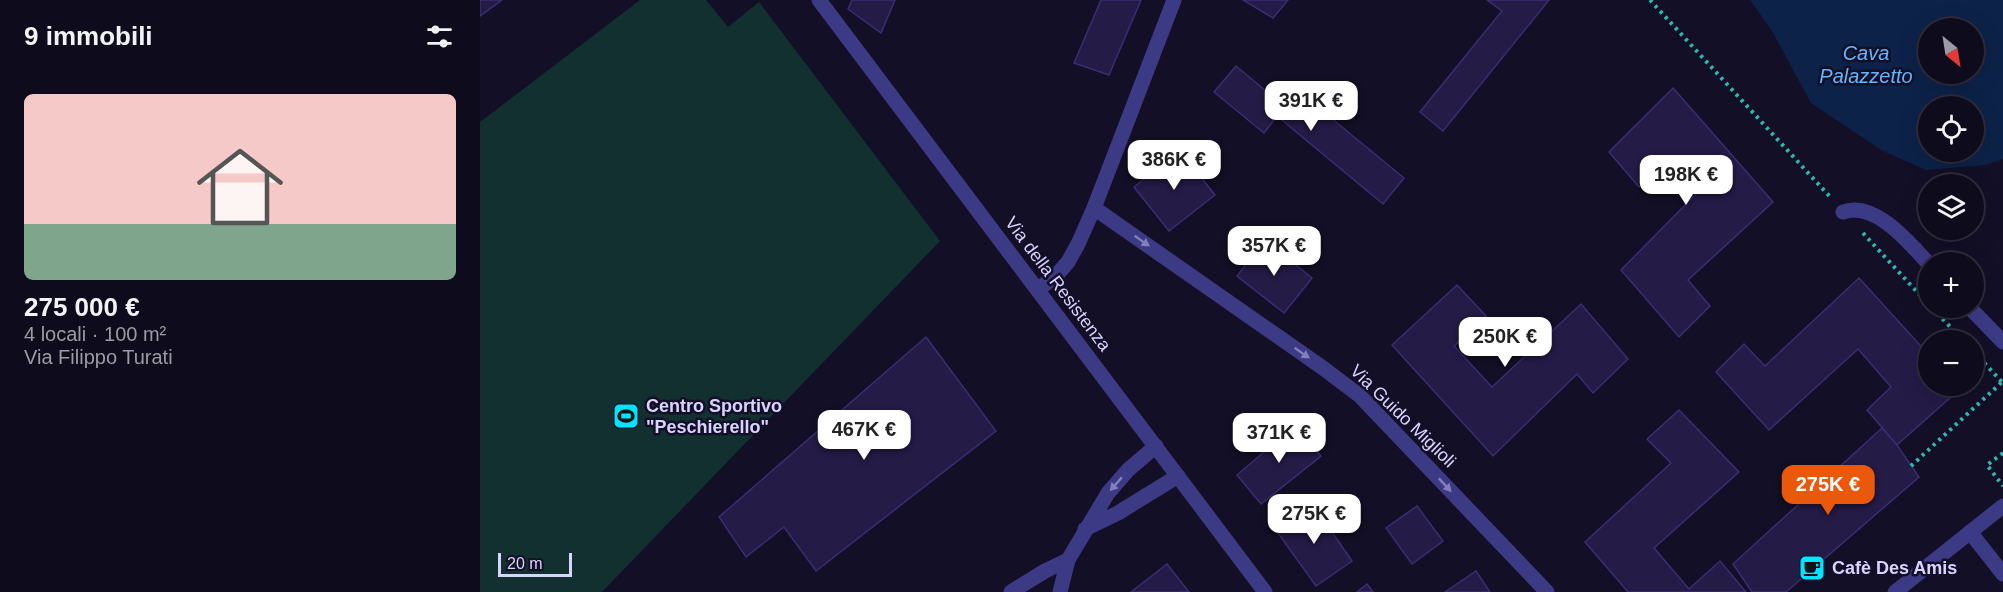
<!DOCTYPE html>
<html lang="it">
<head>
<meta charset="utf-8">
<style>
  body { margin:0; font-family:Helvetica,sans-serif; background:#1c1929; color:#f1f3f6; height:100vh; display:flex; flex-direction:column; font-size:22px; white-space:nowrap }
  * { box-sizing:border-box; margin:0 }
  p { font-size:20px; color:#9b9ba3 }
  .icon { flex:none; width:33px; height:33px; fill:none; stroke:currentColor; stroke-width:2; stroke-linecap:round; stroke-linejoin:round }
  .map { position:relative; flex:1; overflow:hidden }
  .side { display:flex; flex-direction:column; background:#0e0b1c; width:480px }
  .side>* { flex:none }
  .needle { width:39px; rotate:150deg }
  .buttons { position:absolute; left:1438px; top:18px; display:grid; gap:12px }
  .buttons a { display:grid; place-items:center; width:66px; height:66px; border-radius:50%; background:#0e0b1c; box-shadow:0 6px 24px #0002,0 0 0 2px #2e2b3b; font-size:30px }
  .scale { position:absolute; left:18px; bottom:15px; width:74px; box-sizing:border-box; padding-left:6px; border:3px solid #d9d4ff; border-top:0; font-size:16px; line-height:21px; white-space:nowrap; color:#d9d4ff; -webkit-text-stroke:4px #130f26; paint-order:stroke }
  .price { position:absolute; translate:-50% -51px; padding:0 14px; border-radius:12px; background:#fff; color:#222; font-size:20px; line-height:39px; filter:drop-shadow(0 2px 3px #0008) }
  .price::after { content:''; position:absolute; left:50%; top:36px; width:18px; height:14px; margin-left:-9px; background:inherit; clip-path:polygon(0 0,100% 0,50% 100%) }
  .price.on { background:#ea580c; color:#fff }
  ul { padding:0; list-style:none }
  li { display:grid; align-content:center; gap:12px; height:318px; padding:0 24px }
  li+li { border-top:2px solid #2e2b3b }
  li span { display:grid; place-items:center; height:186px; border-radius:9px; color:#555 }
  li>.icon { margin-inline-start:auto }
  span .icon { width:108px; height:108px; fill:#fffc; stroke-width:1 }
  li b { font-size:26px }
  h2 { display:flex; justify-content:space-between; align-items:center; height:72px; padding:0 24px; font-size:26px }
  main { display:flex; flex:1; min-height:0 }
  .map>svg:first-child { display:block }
</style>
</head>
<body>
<main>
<section class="side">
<h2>9 immobili<svg class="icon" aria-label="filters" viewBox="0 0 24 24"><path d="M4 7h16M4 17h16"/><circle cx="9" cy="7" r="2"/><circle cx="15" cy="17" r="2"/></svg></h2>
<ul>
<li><span style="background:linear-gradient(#f6c9c9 70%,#7fa58c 0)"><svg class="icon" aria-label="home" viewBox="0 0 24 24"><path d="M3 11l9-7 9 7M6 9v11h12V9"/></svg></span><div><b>275 000 €</b><p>4 locali · 100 m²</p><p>Via Filippo Turati</p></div></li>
</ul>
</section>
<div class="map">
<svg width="1523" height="592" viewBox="0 0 1523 592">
  <rect width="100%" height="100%" fill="#130f26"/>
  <polygon fill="#12302f" points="160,0 226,0 248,27 279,2 460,241 122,592 0,592 0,122"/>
  <path fill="#0c2248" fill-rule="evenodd" d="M1270 0H1523V159L1506 165 1446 170 1403 151 1331 103 1292 31ZM1449 28H1494V74H1449ZM1449 106H1494V152H1449Z"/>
  <g fill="#241b47" stroke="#3b2d73" stroke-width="1.5">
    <polygon points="0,0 22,0 0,16"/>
    <polygon points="372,0 415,0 401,33 368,9"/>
    <polygon points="621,0 661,0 629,75 594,63"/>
    <polygon points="763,0 808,0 793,18"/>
    <polygon points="1007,0 1069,0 963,131 940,112 1022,11"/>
    <polygon points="756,66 804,106 817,90 924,178 903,204 797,116 784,133 734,92"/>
    <polygon points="1193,88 1293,202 1208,280 1230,306 1199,337 1141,270 1218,192 1190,158 1159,187 1129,152"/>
    <polygon points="700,151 735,195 689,231 654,187"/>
    <polygon points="785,240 832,278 804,313 757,276"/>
    <polygon points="1379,278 1449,355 1449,386 1477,386 1480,389 1417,445 1387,410 1411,387 1378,349 1289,430 1236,372 1264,344 1285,366"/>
    <polygon points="977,285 1006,316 974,346 1012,387 1101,304 1148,359 1113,393 1097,374 1013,456 912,345"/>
    <polygon points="446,337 516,431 336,571 304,527 266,557 239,517"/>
    <polygon points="1199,410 1259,472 1174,548 1209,589 1240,561 1266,592 1148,592 1105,542 1191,463 1167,439"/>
    <polygon points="817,424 841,456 781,504 757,475"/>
    <polygon points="1402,428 1417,445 1439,477 1306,592 1272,592 1253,564"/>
    <polygon points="832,503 872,561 836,586 795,529"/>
    <polygon points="937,506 963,541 932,564 906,528"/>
    <polygon points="687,564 709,592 651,592"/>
    <polygon points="996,571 1010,592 965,592"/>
    <polygon points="887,584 893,592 877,592"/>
  </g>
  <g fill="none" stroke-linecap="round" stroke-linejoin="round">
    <g stroke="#2fb8b0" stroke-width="4" stroke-dasharray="3 4.5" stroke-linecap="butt">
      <polyline points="1170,0 1352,199"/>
      <polyline points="1383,233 1449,305"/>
      <polyline points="1452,308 1483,340"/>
      <polyline points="1494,352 1522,382"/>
      <polyline points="1523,453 1507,465 1523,486"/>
      <polyline points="1431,466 1522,382"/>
    </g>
    <polyline stroke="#3d3a85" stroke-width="15" points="531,592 565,571 588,560"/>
    <g stroke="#3d3a85" stroke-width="15">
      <polyline points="339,0 785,592"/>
      <polyline points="614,208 843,368 880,396 1067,592"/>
      <path d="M1363 212C1395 200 1430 244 1449 264"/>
      <polyline points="558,289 575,277 588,262 598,244 614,208 694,0"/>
      <polyline points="1490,308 1523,342"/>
      <polyline points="605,529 638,513 698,476"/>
      <polyline points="1490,532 1523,574"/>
      <polyline points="580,592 588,560 628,493 648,470 676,446"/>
      <polyline points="1415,592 1523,506"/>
    </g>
  </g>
  <defs><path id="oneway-solid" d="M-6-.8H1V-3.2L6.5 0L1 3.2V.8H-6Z" transform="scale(1.5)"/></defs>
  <g fill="#837fbc">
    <use href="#oneway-solid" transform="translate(662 241) rotate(35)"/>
    <use href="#oneway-solid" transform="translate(822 353) rotate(35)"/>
    <use href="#oneway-solid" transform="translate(636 484) rotate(131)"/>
    <use href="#oneway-solid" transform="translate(965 485) rotate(47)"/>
  </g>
  <defs>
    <g id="stadium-square" transform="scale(1.35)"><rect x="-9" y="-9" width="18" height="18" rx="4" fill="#00e5ff" stroke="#130f26"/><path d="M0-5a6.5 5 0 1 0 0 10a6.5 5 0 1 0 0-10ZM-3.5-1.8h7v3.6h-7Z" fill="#111"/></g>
    <g id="cafe-square" transform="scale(1.35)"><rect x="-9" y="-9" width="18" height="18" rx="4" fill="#00e5ff" stroke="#130f26"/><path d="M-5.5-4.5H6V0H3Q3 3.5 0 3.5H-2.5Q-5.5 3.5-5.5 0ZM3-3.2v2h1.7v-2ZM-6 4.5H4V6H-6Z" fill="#111"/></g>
  </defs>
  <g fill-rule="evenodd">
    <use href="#stadium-square" x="146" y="416"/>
    <use href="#cafe-square" x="1332" y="568"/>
  </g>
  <g text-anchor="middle" stroke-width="5" stroke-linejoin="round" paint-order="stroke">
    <g font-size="18" fill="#d9d4ff" stroke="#130f26">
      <text transform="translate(578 284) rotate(53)" y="6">Via della Resistenza</text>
      <text transform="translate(923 416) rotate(44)" y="6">Via Guido Miglioli</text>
    </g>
    <g font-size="18" font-weight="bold" fill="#d9d4ff" stroke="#130f26" text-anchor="start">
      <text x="166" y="412">Centro Sportivo<tspan x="166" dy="21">"Peschierello"</tspan></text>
      <text x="1352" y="574">Cafè Des Amis</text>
    </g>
    <g font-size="20" font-style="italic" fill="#62b6ff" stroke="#130f26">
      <text x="1386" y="60">Cava<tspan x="1386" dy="23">Palazzetto</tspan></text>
    </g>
  </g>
</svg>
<div class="buttons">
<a><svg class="needle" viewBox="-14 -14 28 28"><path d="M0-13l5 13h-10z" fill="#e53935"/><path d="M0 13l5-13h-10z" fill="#9b9ba3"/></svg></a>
<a><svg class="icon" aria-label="locate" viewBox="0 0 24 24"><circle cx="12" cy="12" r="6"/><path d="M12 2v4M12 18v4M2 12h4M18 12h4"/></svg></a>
<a><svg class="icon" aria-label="layers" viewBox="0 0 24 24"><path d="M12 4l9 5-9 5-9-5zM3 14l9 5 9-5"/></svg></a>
<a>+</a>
<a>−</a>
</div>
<div class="scale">20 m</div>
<b class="price" style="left:831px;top:132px">391K €</b>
<b class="price" style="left:694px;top:191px">386K €</b>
<b class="price" style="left:1206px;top:206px">198K €</b>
<b class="price" style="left:794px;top:277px">357K €</b>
<b class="price" style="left:1025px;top:368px">250K €</b>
<b class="price" style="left:384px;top:461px">467K €</b>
<b class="price" style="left:799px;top:464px">371K €</b>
<b class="price on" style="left:1348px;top:516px">275K €</b>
<b class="price" style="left:834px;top:545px">275K €</b>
</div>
</main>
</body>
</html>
